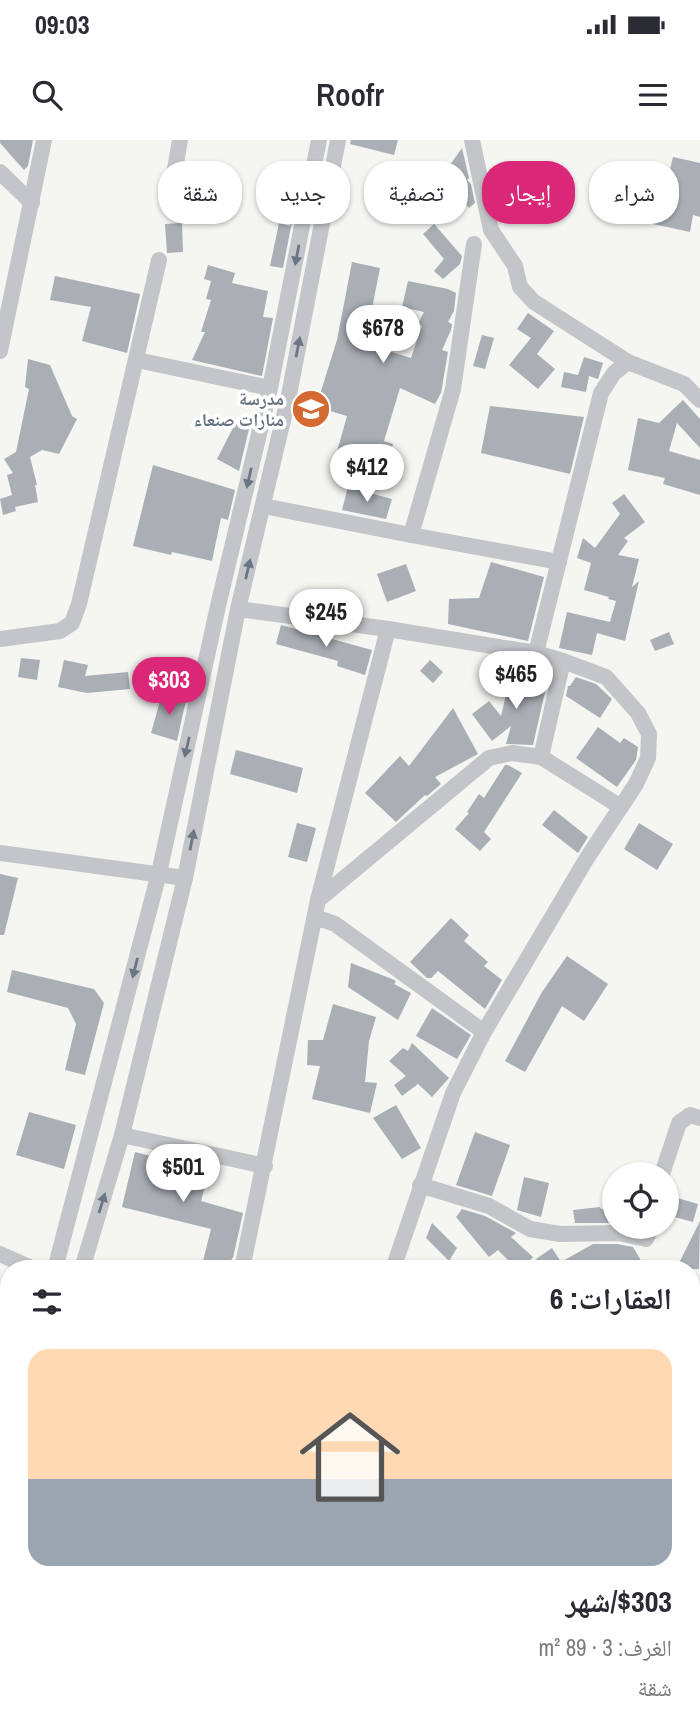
<!DOCTYPE html>
<html lang="ar">
<head>
<meta charset="utf-8">
<style>
  body { margin:0; font-family:"Archivo Narrow","Noto Naskh Arabic",sans-serif; background:#f2f2f3; color:#2b2b33; direction:rtl; height:100vh; display:flex; flex-direction:column; font-size:26px; white-space:nowrap }
  * { box-sizing:border-box; margin:0 }
  p { font-size:23px; color:#7c7c81 }
  .icon { flex:none; width:38px; height:38px; fill:none; stroke:currentColor; stroke-width:2; stroke-linecap:round; stroke-linejoin:round }
  .map { position:relative; flex:1; overflow:hidden; direction:ltr }
  .side { position:absolute; left:0px; top:1120px; width:700px; height:471px; display:flex; flex-direction:column; background:#fff; border-radius:28px 28px 0 0; box-shadow:0 2px 5px #0004; direction:rtl }
  .side>* { flex:none }
  .top-card { position:absolute; left:21px; top:21px; width:658px; height:63px; direction:rtl; display:flex; gap:14px }
  .fabs { position:absolute; left:602px; top:1022px; display:grid; gap:14px }
  .fabs a { display:grid; place-items:center; width:77px; height:77px; border-radius:50%; background:#fff; box-shadow:0 2px 5px #0004; font-size:35px }
  .price { position:absolute; translate:-50% -60px; padding:0 16px; border-radius:24px; background:#fff; color:#222; font-size:23px; line-height:46px; filter:drop-shadow(0 2px 4px #0008) }
  .price::after { content:''; position:absolute; left:50%; top:42px; width:21px; height:16px; margin-left:-10px; background:inherit; clip-path:polygon(0 0,100% 0,50% 100%) }
  .price.selected { background:#db2777; color:#fff }
  ul { padding:0; list-style:none }
  li { display:grid; align-content:center; gap:14px; height:371px; padding:0 28px }
  li+li { border-top:2px solid #e1e1e2 }
  li span { display:grid; place-items:center; height:217px; border-radius:21px; color:#555 }
  li>.icon { margin-inline-start:auto }
  span .icon { width:126px; height:126px; fill:#fffc; stroke-width:1 }
  li b { font-size:30px }
  h2 { display:flex; justify-content:space-between; align-items:center; height:84px; padding:0 28px; font-size:30px }
  .tag { padding:0 24px; border-radius:28px; background:#fff; box-shadow:0 2px 5px #0004; font-size:24px; line-height:63px }
  .tag.selected { background:#db2777; color:#fff }
  .status { display:flex; justify-content:space-between; align-items:center; height:49px; padding:0 35px; background:#fff; direction:ltr }
  .status svg { height:19px; fill:currentColor }
  header { display:flex; justify-content:space-between; align-items:center; height:91px; padding:0 28px; background:#fff; font-size:32px; font-weight:600 }
  .map>svg:first-child { display:block }
</style>
</head>
<body>
<div class="status"><b>09:03</b><svg viewBox="0 0 49 12"><path d="M0 12V9h3v3zM5 12V6h3v6zM10 12V3h3v9zM15 12V0h3v12zM26 1h20v11H26zM47 4h2v5h-2z"/></svg></div>
<header><svg class="icon" aria-label="menu" viewBox="0 0 24 24"><path d="M4 6h16M4 12h16M4 18h16"/></svg>Roofr<svg class="icon" aria-label="search" viewBox="0 0 24 24"><circle cx="10" cy="10" r="6"/><path d="M15 15l6 6"/></svg></header>
<div class="map">
<svg width="700" height="1590" viewBox="0 0 700 1590">
  <rect width="100%" height="100%" fill="#f5f5f2"/>
  <g fill="#a9afb5">
    <polygon points="0,0 33,0 28,26 24,30 0,3"/>
    <polygon points="351,0 398,0 394,15 350,4"/>
    <polygon points="462,8 469,38 467,40 471,44 475,63 469,68 459,57 462,54 440,39"/>
    <polygon points="673,17 700,23 700,77 693,75 690,92 653,84 662,40 667,42"/>
    <polygon points="208,30 233,33 228,67 203,64"/>
    <polygon points="526,57 529,75 514,78 511,60"/>
    <polygon points="295,66 283,128 270,126 279,83 290,86"/>
    <polygon points="182,83 183,112 167,113 165,84"/>
    <polygon points="434,84 462,116 460,124 443,139 434,131 444,119 423,94"/>
    <polygon points="352,122 380,128 365,204 411,218 422,186 418,184 424,172 402,167 408,141 448,149 456,153 454,171 448,182 452,184 451,190 442,210 448,212 441,253 435,264 400,248 384,301 393,304 386,329 336,315 347,276 316,267 337,200"/>
    <polygon points="208,125 235,133 232,143 268,151 263,177 273,178 262,236 192,220 205,192 201,192 211,160 206,159 211,141 204,139"/>
    <polygon points="55,136 140,154 127,213 82,201 91,167 50,160"/>
    <polygon points="528,173 554,191 537,214 555,229 538,249 509,225 531,198 517,189"/>
    <polygon points="482,195 494,198 485,229 473,226"/>
    <polygon points="584,217 603,223 598,239 589,236 586,252 561,247 564,232 578,235"/>
    <polygon points="28,219 50,225 72,276 77,279 59,314 42,310 30,317 37,345 35,345 38,362 15,367 16,371 3,375 0,359 12,355 7,335 13,333 4,319 16,312 29,249 25,247"/>
    <polygon points="683,260 700,279 700,308 677,283 669,311 700,320 700,355 663,344 665,338 628,330 638,278 659,283"/>
    <polygon points="490,266 584,277 570,334 481,313"/>
    <polygon points="236,282 249,289 239,331 217,319"/>
    <polygon points="153,325 235,350 228,380 221,378 212,421 172,412 171,415 133,406"/>
    <polygon points="348,347 392,359 386,379 342,370"/>
    <polygon points="624,354 645,382 624,398 628,401 618,415 639,419 632,447 639,441 625,501 597,493 592,515 559,508 567,472 610,482 616,461 608,459 609,457 584,450 591,423 577,418 583,398 595,408 620,374 612,363"/>
    <polygon points="491,422 544,437 528,501 448,484 449,459 479,458"/>
    <polygon points="406,424 416,451 387,462 377,434"/>
    <polygon points="281,485 372,510 365,535 337,526 338,521 276,504"/>
    <polygon points="669,492 674,504 655,511 650,500"/>
    <polygon points="21,518 40,520 37,540 18,537"/>
    <polygon points="64,520 88,525 85,536 128,532 130,549 87,553 58,547"/>
    <polygon points="430,520 443,532 433,543 420,531"/>
    <polygon points="511,534 533,540 535,534 548,539 533,605 506,604 511,586 492,601 472,574 489,561 501,576"/>
    <polygon points="576,537 596,544 612,559 600,578 566,556 568,546 570,546"/>
    <polygon points="162,554 186,560 177,601 151,593"/>
    <polygon points="453,568 478,614 435,637 441,644 427,656 425,655 396,682 365,653 400,616 409,626"/>
    <polygon points="598,587 620,603 624,598 638,607 636,620 617,647 576,618"/>
    <polygon points="236,610 303,628 297,653 230,634"/>
    <polygon points="505,625 508,625 522,633 484,692 491,699 480,711 455,689 469,673 467,672 479,654 484,658"/>
    <polygon points="554,670 588,697 578,713 542,685"/>
    <polygon points="297,683 316,688 307,722 288,717"/>
    <polygon points="639,683 673,704 657,730 624,709"/>
    <polygon points="0,734 18,738 4,795 0,795"/>
    <polygon points="451,778 469,795 464,801 488,822 484,826 502,840 485,869 438,831 431,838 427,838 410,822"/>
    <polygon points="567,816 608,844 584,881 562,866 525,932 505,921 542,852"/>
    <polygon points="351,823 392,839 396,841 394,844 411,853 398,880 348,847"/>
    <polygon points="12,830 94,849 104,863 85,935 65,930 76,884 68,868 7,852"/>
    <polygon points="333,864 376,877 369,901 365,942 377,943 370,973 312,959 320,926 307,925 308,900 323,900"/>
    <polygon points="432,868 471,895 457,919 416,896"/>
    <polygon points="412,903 449,938 432,957 418,944 402,956 394,945 406,936 389,921 403,908 408,911"/>
    <polygon points="396,965 421,1008 402,1019 373,978"/>
    <polygon points="29,972 76,985 64,1029 16,1015"/>
    <polygon points="475,992 510,1005 492,1056 456,1045"/>
    <polygon points="135,1012 209,1031 201,1061 243,1073 233,1118 232,1118 229,1129 201,1129 211,1089 122,1067"/>
    <polygon points="524,1037 549,1043 541,1077 517,1070"/>
    <polygon points="667,1055 698,1064 693,1082 667,1075"/>
    <polygon points="600,1067 601,1069 614,1069 614,1083 575,1083 573,1070"/>
    <polygon points="462,1069 485,1076 516,1093 511,1097 533,1117 522,1129 517,1129 498,1110 489,1117 456,1077"/>
    <polygon points="700,1081 699,1129 676,1129"/>
    <polygon points="432,1083 457,1108 449,1121 426,1098"/>
    <polygon points="593,1104 617,1104 633,1107 646,1129 542,1129 536,1119 552,1108 561,1122"/>
  </g>
  <g fill="none" stroke-linecap="round" stroke-linejoin="round">
    <g stroke="#c3c5c9" stroke-width="16">
      <polyline points="472,0 491,90 515,126 520,147 534,162 628,222 684,244 700,260"/>
      <polyline points="0,32 32,63"/>
      <polyline points="169,64 180,0"/>
      <polyline points="474,104 453,249 411,395 559,422"/>
      <polyline points="0,211 44,0"/>
      <polyline points="137,220 270,248"/>
      <polyline points="263,366 411,395"/>
      <polyline points="238,469 388,489 536,513 563,521 606,537 638,573 649,594 648,618 636,644 587,718 484,892 453,953 393,1129"/>
      <polyline points="0,499 60,491 72,483 79,464 159,120"/>
      <polyline points="536,513 601,253 614,233 628,222"/>
      <polyline points="541,617 563,521"/>
      <polyline points="0,713 185,738"/>
      <polyline points="318,760 489,618 512,613 541,617 621,667"/>
      <polyline points="314,780 324,780 335,784 484,892"/>
      <polyline points="122,995 265,1026"/>
      <polyline points="662,1034 679,983 690,975 700,978"/>
      <polyline points="420,1045 489,1066 530,1089 560,1094 618,1093 646,1099 652,1087"/>
      <polyline points="0,1114 34,1129"/>
      <polyline points="55,1129 159,733 218,466 270,248 319,0"/>
      <polyline points="82,1129 122,995 185,738 238,469 289,255 338,0"/>
      <polyline points="242,1129 318,760 388,489"/>
      <polyline points="0,1351 9,1317"/>
      <polyline points="0,1445 9,1391"/>
      <polyline points="0,1461 9,1468"/>
      <polyline points="691,1503 700,1473"/>
      <polyline points="171,1582 182,1590"/>
      <polyline points="466,1590 470,1582"/>
      <polyline points="592,1590 613,1582"/>
    </g>
  </g>
  <defs><path id="oneway-solid" d="M-6-.8H1V-3.2L6.5 0L1 3.2V.8H-6Z" transform="scale(1.75)"/></defs>
  <g fill="#6b7684">
    <use href="#oneway-solid" transform="translate(297 115) rotate(101)"/>
    <use href="#oneway-solid" transform="translate(298 207) rotate(-79)"/>
    <use href="#oneway-solid" transform="translate(249 338) rotate(103)"/>
    <use href="#oneway-solid" transform="translate(248 429) rotate(-77)"/>
    <use href="#oneway-solid" transform="translate(187 607) rotate(103)"/>
    <use href="#oneway-solid" transform="translate(192 700) rotate(-79)"/>
    <use href="#oneway-solid" transform="translate(135 828) rotate(104)"/>
    <use href="#oneway-solid" transform="translate(102 1063) rotate(-73)"/>
  </g>
  <defs>
    <g id="school-disc" transform="scale(2.0125)"><circle r="9.5" fill="#d56932" stroke="#fff"/><path d="M0-5L7-2L0 1L-7-2ZM-4 1L0 2.5L4 1V4Q0 6-4 4Z" fill="#fff"/></g>
  </defs>
  <g fill-rule="evenodd">
    <use href="#school-disc" x="311" y="269"/>
  </g>
  <g text-anchor="middle" stroke-width="7" stroke-linejoin="round" paint-order="stroke">
    <g font-size="18" font-weight="bold" fill="#667280" stroke="#fff" text-anchor="end">
      <text x="284" y="265">مدرسة<tspan x="284" dy="21">منارات صنعاء</tspan></text>
    </g>
  </g>
</svg>
<div class="fabs">
<a><svg class="icon" aria-label="locate" viewBox="0 0 24 24"><circle cx="12" cy="12" r="6"/><path d="M12 2v4M12 18v4M2 12h4M18 12h4"/></svg></a>
</div>
<b class="price" style="left:383px;top:225px">$678</b>
<b class="price" style="left:367px;top:364px">$412</b>
<b class="price" style="left:326px;top:509px">$245</b>
<b class="price" style="left:516px;top:571px">$465</b>
<b class="price selected" style="left:169px;top:577px">$303</b>
<b class="price" style="left:183px;top:1064px">$501</b>
<div class="top-card">
<a class="tag">شراء</a>
<a class="tag selected">إيجار</a>
<a class="tag">تصفية</a>
<a class="tag">جديد</a>
<a class="tag">شقة</a>
</div>
<section class="side">
<h2>العقارات: 6<svg class="icon" aria-label="filters" viewBox="0 0 24 24"><path d="M4 7h16M4 17h16"/><circle cx="9" cy="7" r="2"/><circle cx="15" cy="17" r="2"/></svg></h2>
<ul>
<li><span style="background:linear-gradient(#ffd9b3 60%,#9aa5b1 0)"><svg class="icon" aria-label="home" viewBox="0 0 24 24"><path d="M3 11l9-7 9 7M6 9v11h12V9"/></svg></span><div><b>$303/شهر</b><p>الغرف: 3 · 89 m²</p><p>شقة</p></div></li>
</ul>
</section>
</div>
</body>
</html>
